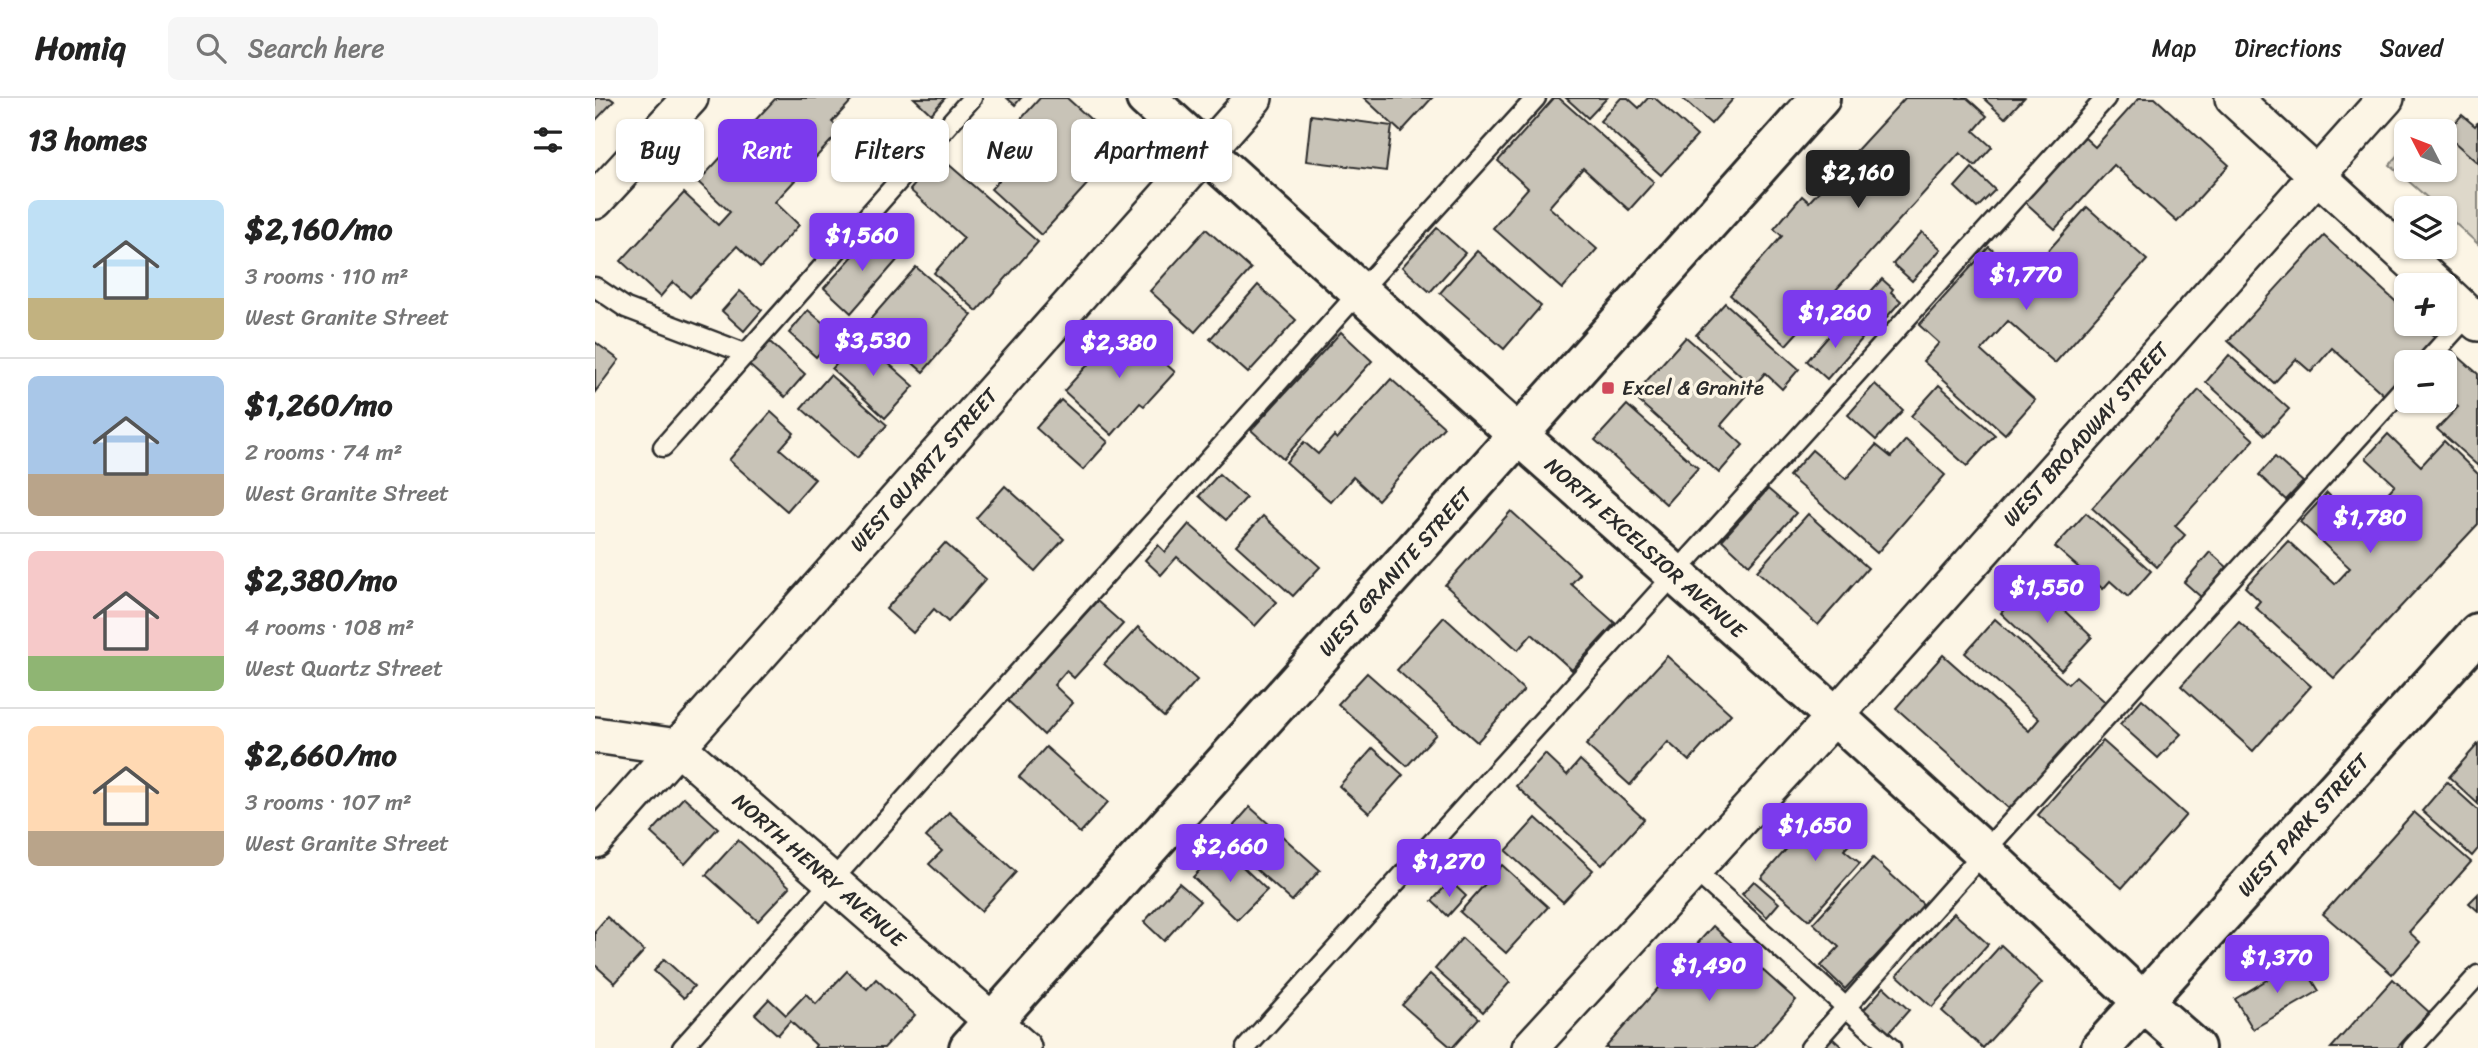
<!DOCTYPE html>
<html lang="en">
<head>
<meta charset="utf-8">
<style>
  body { margin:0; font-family:Sriracha,sans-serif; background:#f6f6f6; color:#222; height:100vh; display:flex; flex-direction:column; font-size:26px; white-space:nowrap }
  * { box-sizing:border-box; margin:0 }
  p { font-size:23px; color:#767676 }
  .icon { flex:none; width:38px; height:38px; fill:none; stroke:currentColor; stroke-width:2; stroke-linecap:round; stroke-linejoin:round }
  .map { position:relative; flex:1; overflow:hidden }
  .details { display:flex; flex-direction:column; background:#fff; width:595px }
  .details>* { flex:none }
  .top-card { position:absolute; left:21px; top:21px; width:665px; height:63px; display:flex; gap:14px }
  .needle { width:46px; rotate:312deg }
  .tools { position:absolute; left:1799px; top:21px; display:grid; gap:14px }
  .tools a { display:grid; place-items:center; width:63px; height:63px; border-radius:10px; background:#fff; box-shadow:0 2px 5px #0004; font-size:35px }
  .price { position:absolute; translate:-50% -60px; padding:0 16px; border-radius:7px; background:#7c3aed; color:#fff; font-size:23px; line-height:46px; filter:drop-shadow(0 2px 4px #0008) }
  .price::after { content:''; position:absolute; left:50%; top:42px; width:21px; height:16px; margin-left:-10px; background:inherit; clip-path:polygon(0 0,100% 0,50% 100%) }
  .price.on { background:#222; color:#fff }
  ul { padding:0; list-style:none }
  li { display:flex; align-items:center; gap:21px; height:175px; padding:0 28px }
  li+li { border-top:2px solid #e0e0e0 }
  li span { display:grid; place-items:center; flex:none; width:196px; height:140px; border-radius:10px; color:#555 }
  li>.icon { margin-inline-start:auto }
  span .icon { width:84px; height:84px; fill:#fffc; stroke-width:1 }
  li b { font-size:30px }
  h2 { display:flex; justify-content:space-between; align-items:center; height:84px; padding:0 28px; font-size:30px }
  .tag { padding:0 24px; border-radius:10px; background:#fff; box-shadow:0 2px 5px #0004; font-size:24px; line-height:63px }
  .tag.on { background:#7c3aed; color:#fff }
  header { display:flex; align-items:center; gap:42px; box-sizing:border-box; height:98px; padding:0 35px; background:#fff; border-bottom:2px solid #e0e0e0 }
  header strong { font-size:33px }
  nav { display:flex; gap:38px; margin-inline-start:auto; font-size:24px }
  .search { width:490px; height:63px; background:#f6f6f6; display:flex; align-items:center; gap:18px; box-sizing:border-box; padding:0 24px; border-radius:10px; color:#767676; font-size:26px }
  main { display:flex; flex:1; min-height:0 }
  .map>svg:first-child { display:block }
</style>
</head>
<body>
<header>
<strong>Homiq</strong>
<div class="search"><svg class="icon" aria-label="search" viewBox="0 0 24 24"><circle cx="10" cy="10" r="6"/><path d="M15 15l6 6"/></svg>Search here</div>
<nav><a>Map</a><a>Directions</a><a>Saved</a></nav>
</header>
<main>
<section class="details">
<h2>13 homes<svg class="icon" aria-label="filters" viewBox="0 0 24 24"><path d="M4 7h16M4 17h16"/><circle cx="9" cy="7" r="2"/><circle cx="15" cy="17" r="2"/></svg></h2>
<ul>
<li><span style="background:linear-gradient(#bfe0f5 70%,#c2b280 0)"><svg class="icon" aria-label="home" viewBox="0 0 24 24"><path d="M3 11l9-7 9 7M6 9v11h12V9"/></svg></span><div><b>$2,160/mo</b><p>3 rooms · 110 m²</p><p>West Granite Street</p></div></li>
<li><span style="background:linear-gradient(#a9c7e8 70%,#b9a48a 0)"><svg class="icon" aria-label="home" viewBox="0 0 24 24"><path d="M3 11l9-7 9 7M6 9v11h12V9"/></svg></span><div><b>$1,260/mo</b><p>2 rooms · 74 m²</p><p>West Granite Street</p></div></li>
<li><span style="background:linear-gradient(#f6c9c9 75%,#8fb573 0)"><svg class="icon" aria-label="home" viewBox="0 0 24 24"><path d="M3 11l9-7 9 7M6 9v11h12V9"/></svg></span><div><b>$2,380/mo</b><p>4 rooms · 108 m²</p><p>West Quartz Street</p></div></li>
<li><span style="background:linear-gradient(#ffd9b3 75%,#b9a48a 0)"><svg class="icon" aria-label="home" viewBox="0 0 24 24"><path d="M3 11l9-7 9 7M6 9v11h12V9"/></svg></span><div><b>$2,660/mo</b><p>3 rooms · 107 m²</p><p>West Granite Street</p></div></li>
</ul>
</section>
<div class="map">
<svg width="1883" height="950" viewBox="0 0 1883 950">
  <rect width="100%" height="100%" fill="#fcf5e5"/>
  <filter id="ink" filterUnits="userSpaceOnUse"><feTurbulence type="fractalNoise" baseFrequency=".0143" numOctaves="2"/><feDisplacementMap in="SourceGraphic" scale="14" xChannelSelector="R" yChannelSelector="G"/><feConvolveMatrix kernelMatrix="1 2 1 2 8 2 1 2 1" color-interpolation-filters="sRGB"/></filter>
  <g filter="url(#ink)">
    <polygon fill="#ded8ca" stroke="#84827a" stroke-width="2" points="1850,35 1883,65 1883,146 1850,116 1850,110 1844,110 1795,67 1811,48 1811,72 1850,72"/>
    <g fill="#c8c3b7" stroke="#2b2b2b" stroke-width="2">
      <polygon points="0,0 15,0 19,3 0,23"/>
      <polygon points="181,0 259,0 237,24 246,32 180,104 204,127 165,170 142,148 95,199 78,184 65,199 26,163 89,95 123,127 135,114 103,84"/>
      <polygon points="319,0 350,0 336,16"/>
      <polygon points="412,0 426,0 420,7"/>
      <polygon points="445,0 472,0 526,49 446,137 396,91 436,48 417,31"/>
      <polygon points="769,0 837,0 806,34"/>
      <polygon points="959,0 964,0 1059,84 1034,112 988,70 954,109 1002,151 967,191 898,130 933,90 903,63"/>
      <polygon points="971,0 1012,0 993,20"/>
      <polygon points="1026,0 1033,0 1044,10 1053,0 1060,0 1102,38 1066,77 1005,23"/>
      <polygon points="1087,0 1139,0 1116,26"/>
      <polygon points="1310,0 1372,0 1392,18 1379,33 1397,49 1380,68 1365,55 1191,247 1135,197 1187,138 1179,131 1207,98 1214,104"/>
      <polygon points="1388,0 1429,0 1410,20"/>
      <polygon points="1544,0 1560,0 1634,67 1582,124 1519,67 1460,131 1430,104 1489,39 1500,49"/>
      <polygon points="716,17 797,28 791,73 711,63"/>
      <polygon points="1867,17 1880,28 1883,24 1883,65 1850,36"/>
      <polygon points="344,58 443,144 382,213 339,175 369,140 315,92"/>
      <polygon points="1377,70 1400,92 1382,110 1360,89"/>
      <polygon points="1492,109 1552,162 1460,265 1413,223 1386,253 1440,302 1410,336 1328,263 1344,245 1324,227 1394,149 1439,189 1454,172 1444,163"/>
      <polygon points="842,130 870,155 835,194 807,169"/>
      <polygon points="611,131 656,171 600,234 555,193"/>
      <polygon points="1327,134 1346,151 1317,183 1298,166"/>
      <polygon points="278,136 304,160 256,215 229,190"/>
      <polygon points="1729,138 1811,213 1811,226 1825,226 1841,240 1819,264 1811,264 1811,272 1789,297 1737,250 1716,274 1701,261 1679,285 1633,243"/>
      <polygon points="882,153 946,208 909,251 845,195"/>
      <polygon points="321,169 377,217 328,274 272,225"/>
      <polygon points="1287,181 1298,191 1296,194 1306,203 1283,229 1261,210"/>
      <polygon points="663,187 701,222 653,275 615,241"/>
      <polygon points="145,193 167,212 149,233 127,213"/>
      <polygon points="1130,205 1204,271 1187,291 1170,275 1158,289 1101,237"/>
      <polygon points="213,212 241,236 221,259 194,235"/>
      <polygon points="1247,223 1267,241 1232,281 1212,263"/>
      <polygon points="528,228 580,274 549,308 545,305 517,337 469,293"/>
      <polygon points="746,234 777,263 688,361 656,332"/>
      <polygon points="1091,239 1154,295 1126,327 1148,347 1124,375 1038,298"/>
      <polygon points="265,240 319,288 290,320 237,271"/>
      <polygon points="0,244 24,262 0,294"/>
      <polygon points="175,244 210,276 190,299 154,267"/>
      <polygon points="1856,252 1883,276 1883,368 1842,331 1863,309 1850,297 1850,264 1845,264"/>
      <polygon points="1634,257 1694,311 1670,337 1611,284"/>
      <polygon points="235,277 292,327 262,360 206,310"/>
      <polygon points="796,281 849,329 783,402 758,379 736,404 691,364 709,344 723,356 739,338 742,341"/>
      <polygon points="1280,286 1308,312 1281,342 1253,317"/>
      <polygon points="1344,287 1400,337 1372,368 1316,318"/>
      <polygon points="1604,292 1659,342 1580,428 1590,437 1562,469 1497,410"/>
      <polygon points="466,302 513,344 488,372 441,330"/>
      <polygon points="1032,307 1103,370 1071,406 1000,342"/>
      <polygon points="176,314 199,335 185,351 220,381 192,413 134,362"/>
      <polygon points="1793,336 1826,368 1849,343 1883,376 1883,426 1739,580 1660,509 1665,503 1650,489 1693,443 1740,486 1755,470 1705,424 1732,395 1764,426 1800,387 1771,360"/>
      <polygon points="1311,342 1350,377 1282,455 1194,378 1217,352 1251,381 1281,347 1296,359"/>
      <polygon points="1680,359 1708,384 1691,402 1664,377"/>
      <polygon points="624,376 651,400 631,422 604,398"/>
      <polygon points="410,388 469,441 440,473 381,420"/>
      <polygon points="1173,391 1201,415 1154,467 1127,442"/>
      <polygon points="916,413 985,476 976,486 1020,525 977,572 937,536 923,552 850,487"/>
      <polygon points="1491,415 1556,473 1533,499 1515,483 1508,491 1460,449"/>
      <polygon points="1213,416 1273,470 1223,527 1162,473"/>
      <polygon points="668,418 725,469 698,498 641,447"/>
      <polygon points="594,426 682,504 660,528 582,459 566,477 550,462 563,447 570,454"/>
      <polygon points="350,445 391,481 353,524 339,511 318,535 291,511"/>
      <polygon points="1615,454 1632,469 1606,499 1589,484"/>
      <polygon points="1437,482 1497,539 1466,572 1406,515"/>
      <polygon points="502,503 528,526 479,580 471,573 459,587 478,605 449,637 412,602"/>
      <polygon points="849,519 929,592 882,644 802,572"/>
      <polygon points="1400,521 1473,586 1481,578 1515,608 1420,716 1301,610 1348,557 1434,633 1444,621 1370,555"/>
      <polygon points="1644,524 1716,588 1658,653 1586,588"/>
      <polygon points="543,529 602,582 569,619 509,566"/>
      <polygon points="1072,558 1136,616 1094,663 1073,644 1035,687 991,647"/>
      <polygon points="772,575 841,636 812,668 743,606"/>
      <polygon points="1547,601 1586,636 1563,660 1525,626"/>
      <polygon points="1508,643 1591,717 1527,790 1443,717"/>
      <polygon points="1883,646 1883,706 1854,679"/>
      <polygon points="451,649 513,704 485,735 424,679"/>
      <polygon points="778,650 808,677 774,715 744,688"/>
      <polygon points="950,656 972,677 985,662 1049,721 1007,767 921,688"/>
      <polygon points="1852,684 1883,712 1883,751 1877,758 1827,713"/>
      <polygon points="89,699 123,730 90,766 56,735"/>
      <polygon points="1232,705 1265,735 1249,752 1265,765 1214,822 1166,780"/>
      <polygon points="655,709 725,772 697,803 627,741"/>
      <polygon points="354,714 421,774 386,813 334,766 347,753 331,739"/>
      <polygon points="1819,714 1876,764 1814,834 1825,844 1797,876 1728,816"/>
      <polygon points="941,720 998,772 968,804 911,753"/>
      <polygon points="143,742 195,789 163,823 111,777"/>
      <polygon points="627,749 672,792 642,822 598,779"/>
      <polygon points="1278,760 1329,807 1250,891 1226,868 1244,849 1218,825"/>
      <polygon points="907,767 953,809 911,855 865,814"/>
      <polygon points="855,783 871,798 853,818 837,803"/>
      <polygon points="1159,783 1184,805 1172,819 1147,796"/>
      <polygon points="584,785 605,803 569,843 549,824"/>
      <polygon points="1883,796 1883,813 1874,805"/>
      <polygon points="1359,815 1393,846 1337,909 1302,877"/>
      <polygon points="12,819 49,853 20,885 0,867 0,833"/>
      <polygon points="1118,828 1201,902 1159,950 1010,950"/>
      <polygon points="867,840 915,884 888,914 840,871"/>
      <polygon points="1406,847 1447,885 1388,950 1347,913"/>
      <polygon points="69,861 99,888 89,900 59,873"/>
      <polygon points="1705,862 1724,893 1658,931 1640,901"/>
      <polygon points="252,873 272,891 281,881 320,917 289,950 219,950 221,947 195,923 183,937 160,916 174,901 191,917 211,896 221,906"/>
      <polygon points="835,876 884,920 857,950 807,907"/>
      <polygon points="1798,881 1834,914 1802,950 1736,950"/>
      <polygon points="1289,889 1314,912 1292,937 1267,914"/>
      <polygon points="1237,940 1248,950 1229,950"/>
    </g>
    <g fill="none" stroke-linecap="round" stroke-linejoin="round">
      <g stroke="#2b2b2b" stroke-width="23">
        <g id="service">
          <polyline points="0,189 31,210 152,256"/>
          <polyline points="1831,264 1878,212"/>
          <polyline points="68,349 377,0"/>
          <polyline points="1098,771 1296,950"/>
          <polyline points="87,950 765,193 941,0"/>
          <polyline points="651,950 1511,0"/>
          <polyline points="1215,950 1389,754 1811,287"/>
          <polyline points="1817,950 1883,877"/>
        </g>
      </g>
      <g stroke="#2b2b2b" stroke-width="40">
        <g id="minor">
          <polyline points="1638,0 1842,187"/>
          <polyline points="0,103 95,0"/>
          <polyline points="1850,194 1883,225"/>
          <path id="s1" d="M0 637 83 649 428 950"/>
          <path id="s2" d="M0 742 659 0"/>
          <path id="s3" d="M935 950 1240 618 1791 0"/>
        </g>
      </g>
      <g stroke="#2b2b2b" stroke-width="44">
        <g id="tertiary">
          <path id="s4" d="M551 0 923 337 1240 618 1389 754 1548 904"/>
          <path id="s5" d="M374 950 1225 0"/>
          <path id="s6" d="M1506 950 1883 535"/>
        </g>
      </g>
      <g stroke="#2b2b2b" stroke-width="44">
        <polyline id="secondary" points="1548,904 1600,950"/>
      </g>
      <use href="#service" stroke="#fcf5e5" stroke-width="18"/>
      <use href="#minor" stroke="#fcf5e5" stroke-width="35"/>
      <use href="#tertiary" stroke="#fcf5e5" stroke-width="38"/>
      <use href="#secondary" stroke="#fcf5e5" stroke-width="38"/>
    </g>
  </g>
  <rect fill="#d1495b" stroke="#fcf5e5" stroke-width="2.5" x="1006" y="283" width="14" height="14" rx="3.5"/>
  <g text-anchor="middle" stroke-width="7" stroke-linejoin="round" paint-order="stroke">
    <g font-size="21" fill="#2b2b2b" stroke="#fcf5e5" text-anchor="start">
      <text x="1027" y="297">Excel &amp; Granite</text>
    </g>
    <g font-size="21" fill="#2b2b2b" stroke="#fcf5e5">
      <text dy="7" stroke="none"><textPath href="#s3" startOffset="828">WEST BROADWAY STREET</textPath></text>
      <text dy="7" stroke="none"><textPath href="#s2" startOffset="495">WEST QUARTZ STREET</textPath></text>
      <text dy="7" stroke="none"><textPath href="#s4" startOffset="672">NORTH EXCELSIOR AVENUE</textPath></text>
      <text dy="7" stroke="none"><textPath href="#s5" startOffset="639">WEST GRANITE STREET</textPath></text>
      <text dy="7" stroke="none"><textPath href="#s6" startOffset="301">WEST PARK STREET</textPath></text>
      <text dy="7" stroke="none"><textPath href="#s1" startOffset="271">NORTH HENRY AVENUE</textPath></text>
    </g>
  </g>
</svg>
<div class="tools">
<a><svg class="needle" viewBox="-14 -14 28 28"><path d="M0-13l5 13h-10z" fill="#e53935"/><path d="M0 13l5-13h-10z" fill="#767676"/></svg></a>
<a><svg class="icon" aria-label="layers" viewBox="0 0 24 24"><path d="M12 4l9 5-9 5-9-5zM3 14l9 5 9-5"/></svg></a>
<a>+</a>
<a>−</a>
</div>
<b class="price on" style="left:1263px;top:112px">$2,160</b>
<b class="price" style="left:267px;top:175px">$1,560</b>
<b class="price" style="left:1431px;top:214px">$1,770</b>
<b class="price" style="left:1240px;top:252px">$1,260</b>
<b class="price" style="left:278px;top:280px">$3,530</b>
<b class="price" style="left:524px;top:282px">$2,380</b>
<b class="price" style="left:1775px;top:457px">$1,780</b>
<b class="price" style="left:1452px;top:527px">$1,550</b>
<b class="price" style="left:1220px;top:765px">$1,650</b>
<b class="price" style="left:635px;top:786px">$2,660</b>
<b class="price" style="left:854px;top:801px">$1,270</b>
<b class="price" style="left:1682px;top:897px">$1,370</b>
<b class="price" style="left:1114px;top:905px">$1,490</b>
<div class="top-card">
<a class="tag">Buy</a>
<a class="tag on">Rent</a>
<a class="tag">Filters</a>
<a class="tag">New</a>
<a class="tag">Apartment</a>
</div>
</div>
</main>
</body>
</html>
